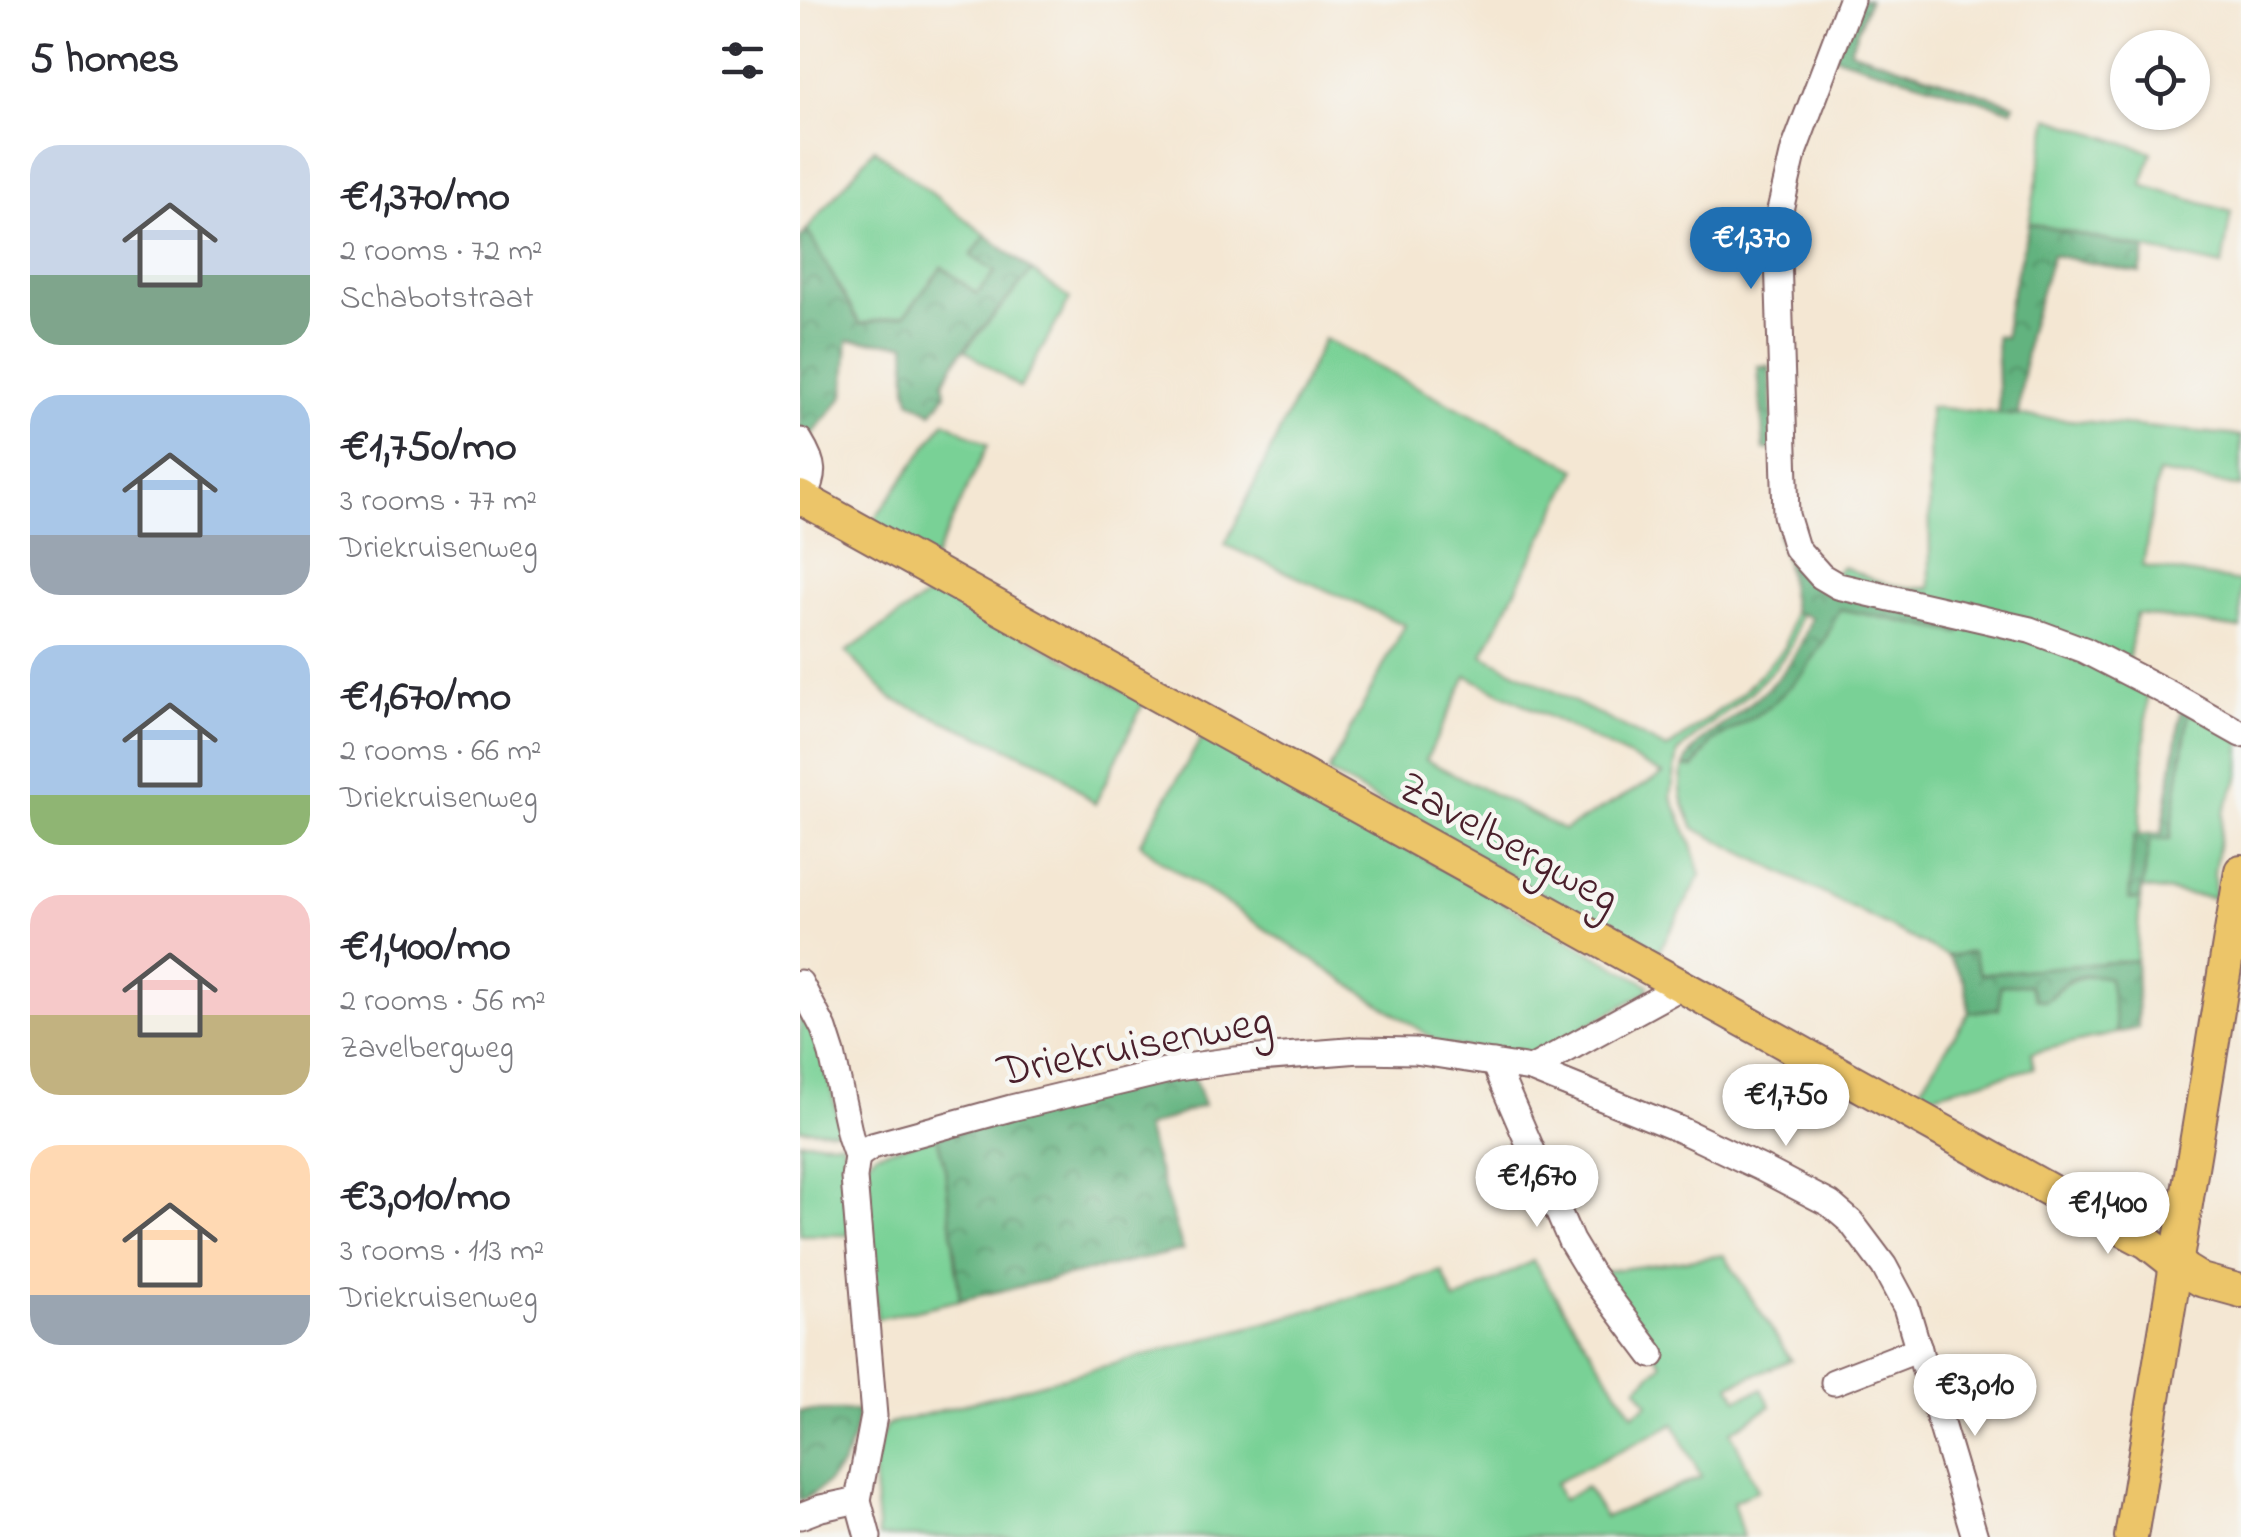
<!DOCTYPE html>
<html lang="en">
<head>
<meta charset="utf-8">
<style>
  body { margin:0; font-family:"Indie Flower",sans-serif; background:#f7f7f7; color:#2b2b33; height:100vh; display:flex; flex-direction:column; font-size:38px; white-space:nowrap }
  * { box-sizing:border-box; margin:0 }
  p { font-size:32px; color:#7c7c81 }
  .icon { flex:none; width:55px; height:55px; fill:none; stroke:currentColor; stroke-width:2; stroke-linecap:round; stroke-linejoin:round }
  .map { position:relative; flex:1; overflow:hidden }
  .sheet { display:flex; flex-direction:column; background:#fff; width:800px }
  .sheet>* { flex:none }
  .controls { position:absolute; left:1310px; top:30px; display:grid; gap:20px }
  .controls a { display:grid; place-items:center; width:100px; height:100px; border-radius:50%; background:#fff; box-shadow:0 2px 8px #0004; font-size:50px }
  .price { position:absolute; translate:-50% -85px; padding:0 22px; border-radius:35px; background:#fff; color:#222; font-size:32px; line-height:65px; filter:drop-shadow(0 2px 5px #0008) }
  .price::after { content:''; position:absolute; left:50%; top:60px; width:30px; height:22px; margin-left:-15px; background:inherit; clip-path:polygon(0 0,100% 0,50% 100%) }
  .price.on { background:#1f6fb2; color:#fff }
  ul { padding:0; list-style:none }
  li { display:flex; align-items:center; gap:30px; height:250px; padding:0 30px }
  li span { display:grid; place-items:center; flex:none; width:280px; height:200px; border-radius:30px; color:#555 }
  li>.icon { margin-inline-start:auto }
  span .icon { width:120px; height:120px; fill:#fffc; stroke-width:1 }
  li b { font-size:42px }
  h2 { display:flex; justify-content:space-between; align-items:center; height:120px; padding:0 30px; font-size:42px }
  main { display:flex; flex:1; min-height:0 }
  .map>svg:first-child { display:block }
</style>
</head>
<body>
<main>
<section class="sheet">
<h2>5 homes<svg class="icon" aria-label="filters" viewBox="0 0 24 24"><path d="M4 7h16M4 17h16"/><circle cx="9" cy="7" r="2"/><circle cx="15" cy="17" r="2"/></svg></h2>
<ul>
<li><span style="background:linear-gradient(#c9d6e8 65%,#7fa58c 0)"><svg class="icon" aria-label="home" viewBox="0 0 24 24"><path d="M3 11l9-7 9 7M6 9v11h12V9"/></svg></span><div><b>€1,370/mo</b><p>2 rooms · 72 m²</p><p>Schabotstraat</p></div></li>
<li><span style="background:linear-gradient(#a9c7e8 70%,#9aa5b1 0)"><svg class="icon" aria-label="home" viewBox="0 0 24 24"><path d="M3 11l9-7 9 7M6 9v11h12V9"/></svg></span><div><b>€1,750/mo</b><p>3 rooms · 77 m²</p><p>Driekruisenweg</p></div></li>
<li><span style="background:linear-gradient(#a9c7e8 75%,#8fb573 0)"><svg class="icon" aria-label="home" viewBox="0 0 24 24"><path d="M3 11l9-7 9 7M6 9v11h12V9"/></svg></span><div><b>€1,670/mo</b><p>2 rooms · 66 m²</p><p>Driekruisenweg</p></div></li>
<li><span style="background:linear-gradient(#f6c9c9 60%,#c2b280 0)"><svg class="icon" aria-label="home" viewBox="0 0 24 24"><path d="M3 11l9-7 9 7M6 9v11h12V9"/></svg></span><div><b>€1,400/mo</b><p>2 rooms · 56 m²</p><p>Zavelbergweg</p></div></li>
<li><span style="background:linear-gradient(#ffd9b3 75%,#9aa5b1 0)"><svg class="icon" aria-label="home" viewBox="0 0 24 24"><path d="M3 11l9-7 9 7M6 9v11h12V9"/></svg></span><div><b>€3,010/mo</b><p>3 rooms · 113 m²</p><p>Driekruisenweg</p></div></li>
</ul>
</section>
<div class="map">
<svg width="1441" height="1537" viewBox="0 0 1441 1537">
  <defs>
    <pattern id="forest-crowns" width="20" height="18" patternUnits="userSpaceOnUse" patternTransform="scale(2.5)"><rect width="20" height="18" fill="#62b37f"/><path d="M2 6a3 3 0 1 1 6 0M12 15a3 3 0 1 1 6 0" fill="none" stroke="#539168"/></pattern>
  </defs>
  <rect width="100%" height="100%" fill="#f6f6f2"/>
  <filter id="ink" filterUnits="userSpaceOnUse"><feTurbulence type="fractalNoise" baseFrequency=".01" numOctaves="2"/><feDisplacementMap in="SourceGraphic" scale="20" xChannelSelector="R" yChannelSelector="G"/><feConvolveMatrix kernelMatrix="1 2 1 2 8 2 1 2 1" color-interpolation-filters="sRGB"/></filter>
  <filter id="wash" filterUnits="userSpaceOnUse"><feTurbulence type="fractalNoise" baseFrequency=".0048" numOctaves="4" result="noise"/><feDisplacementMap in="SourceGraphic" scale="40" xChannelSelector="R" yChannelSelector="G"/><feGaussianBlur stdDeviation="2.25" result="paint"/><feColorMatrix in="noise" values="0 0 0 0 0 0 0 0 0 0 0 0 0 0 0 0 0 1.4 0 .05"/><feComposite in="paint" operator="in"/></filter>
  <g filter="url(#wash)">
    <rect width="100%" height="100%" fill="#f4e7d3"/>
    <g fill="#79d196" stroke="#627860" stroke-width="2.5" fill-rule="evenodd">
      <polygon points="1249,118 1352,152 1342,185 1431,212 1422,266 1229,223"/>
      <polygon points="74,149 186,235 172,256 195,272 177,294 142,267 105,316 60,324 7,230"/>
      <polygon points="232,271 270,299 220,388 165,350"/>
      <path d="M524 339 777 469 683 655 867 749 942 693 985 647 993 612 1000 614 992 645 976 667 950 693 898 734 878 753 871 796 891 842 901 875 855 958 528 772 605 625 425 545ZM667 676 863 774 764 830 626 760Z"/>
      <path d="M1129 407 1441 436V487L1358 473 1343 566 1441 582V629L1336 614 1328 663 1033 577 1042 566C1077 581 1091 589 1130 588Z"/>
      <polygon points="145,421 188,445 133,561 70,525"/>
      <polygon points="139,588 344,702 295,804 250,766 92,699 46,652"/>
      <path d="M1040 609 1159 633 1163 625 1242 641 1348 693 1339 836 1335 835 1330 899 1340 900 1336 960 1179 974 1173 953 1147 956 894 828C884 807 876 788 884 766L894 768 912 742 969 707 1022 645Z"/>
      <polygon points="1389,711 1441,739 1440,775 1423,813 1414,873 1415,898 1341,888 1350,839 1370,838"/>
      <polygon points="404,734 849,985 847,992 737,1054 721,1058 640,1043 358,859 340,843"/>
      <path d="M1297 975 1309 977 1321 1032 1231 1053 1234 1068 1114 1099 1169 1012 1199 1009 1200 985H1229L1251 998C1264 981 1276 977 1297 975Z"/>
      <polygon points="0,999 20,1039 41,1131 0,1129"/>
      <polygon points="137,1136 145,1169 160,1300 77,1319 64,1180 66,1163 76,1153"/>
      <polygon points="0,1141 43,1142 50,1235 0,1235"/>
      <path d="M924 1255 991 1360 930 1385 937 1399 962 1389 971 1406 931 1432 958 1490 933 1502 943 1537H79L73 1471 76 1451 86 1425 476 1320 642 1271 655 1301 733 1261 833 1414 848 1404 837 1387 862 1364 799 1272ZM874 1424 901 1477 805 1517 786 1487 762 1500 755 1483Z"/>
    </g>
    <g fill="url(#forest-crowns)" stroke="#566955" stroke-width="2.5">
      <polygon points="1056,0 1069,0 1050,50 1214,104 1212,110 1034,56"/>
      <polygon points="1229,223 1346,250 1340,273 1252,255 1228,335 1218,416 1199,414 1196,336 1205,337 1207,312"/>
      <polygon points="7,230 60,324 105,315 142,267 177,294 195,272 171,256 186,235 232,271 160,354 144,381 146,394 132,413 110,400 107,388 106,344 48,340 44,396 7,441 0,429 0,239"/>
      <polygon points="958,366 970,366 974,449 964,450"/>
      <path d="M978 534H985C996 558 999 580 1024 592L1162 625 1160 633 1040 609 1022 645 1003 674 969 707 912 742 893 768 884 766C892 745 912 733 928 721 968 690 997 667 1011 617L993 612 986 563Z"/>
      <polygon points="1382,706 1389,711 1370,839 1350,839 1340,900 1329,899 1334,835 1362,833"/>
      <path d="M1173 952 1180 974 1336 960 1338 1028 1317 1033 1309 978C1295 974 1278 974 1265 983 1257 988 1253 996 1245 1001L1236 999 1229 985H1200L1199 1009 1169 1012C1166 983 1166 979 1147 956Z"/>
      <polygon points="393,1074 404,1105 345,1128 383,1250 160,1300 145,1169 137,1136"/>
      <path d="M0 1411H58C53 1452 39 1483 0 1501Z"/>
    </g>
  </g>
  <g filter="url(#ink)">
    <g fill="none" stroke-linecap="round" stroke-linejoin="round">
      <g stroke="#866566" stroke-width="29">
        <g id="minor">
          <polyline points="1051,0 994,150 977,223 986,515 996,548 1021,576 1038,586 1230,630 1284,650 1370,694 1441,734"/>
          <path d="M0 441C15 465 15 474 3 499"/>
          <polyline points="0,983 24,1029 32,1054 50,1136 57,1156 54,1178 74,1416 58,1500 68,1537"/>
          <polyline points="694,1063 771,1241 791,1274 852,1355"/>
          <polyline points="731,1069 882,986"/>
          <polyline points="57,1156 72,1146 211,1108 378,1068 435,1060 560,1050 615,1051 731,1069 879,1129 961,1168 1030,1204 1051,1222 1084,1266 1106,1307 1175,1537"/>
          <polyline points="1034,1382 1119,1349"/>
          <polyline points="0,1516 21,1508 58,1500"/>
        </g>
      </g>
      <g stroke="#866566" stroke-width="36">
        <g id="major">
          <polyline points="0,497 1271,1202 1347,1242 1375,1264 1401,1280 1441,1291"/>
          <polyline points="1331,1537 1441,871"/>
        </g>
      </g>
      <use href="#minor" stroke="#fff" stroke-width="25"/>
      <use href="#major" stroke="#ecc569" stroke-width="32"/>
    </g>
  </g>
  <g text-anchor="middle" stroke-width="9" stroke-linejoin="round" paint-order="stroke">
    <g font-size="45" fill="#4a1f2b" stroke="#f6f6f2">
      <text transform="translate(710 840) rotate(29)" y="16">Zavelbergweg</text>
      <text transform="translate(334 1043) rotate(-11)" y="16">Driekruisenweg</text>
    </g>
  </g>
</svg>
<div class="controls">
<a><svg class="icon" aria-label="locate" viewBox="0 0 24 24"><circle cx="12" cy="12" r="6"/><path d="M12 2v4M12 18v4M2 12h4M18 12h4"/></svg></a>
</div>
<b class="price on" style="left:951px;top:292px">€1,370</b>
<b class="price" style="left:986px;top:1149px">€1,750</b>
<b class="price" style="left:737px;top:1230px">€1,670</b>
<b class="price" style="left:1308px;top:1257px">€1,400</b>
<b class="price" style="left:1175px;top:1439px">€3,010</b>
</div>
</main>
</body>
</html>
